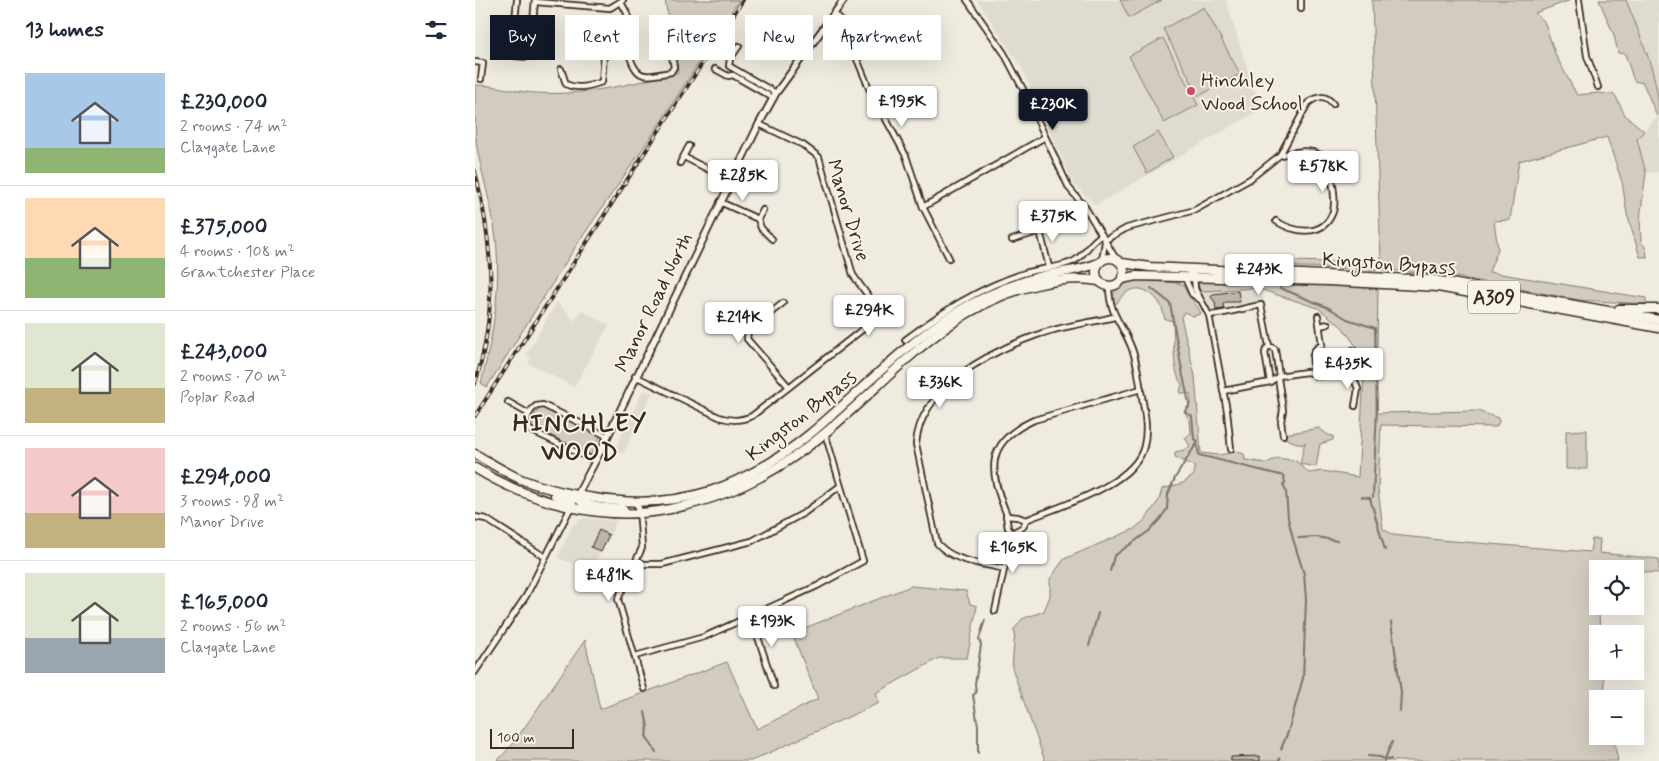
<!DOCTYPE html>
<html lang="en">
<head>
<meta charset="utf-8">
<style>
  body { margin:0; font-family:Mynerve,sans-serif; background:#f2f2f3; color:#1f2937; height:100vh; display:flex; flex-direction:column; font-size:19px; white-space:nowrap }
  * { box-sizing:border-box; margin:0 }
  p { font-size:16px; color:#747a83 }
  .icon { flex:none; width:28px; height:28px; fill:none; stroke:currentColor; stroke-width:2; stroke-linecap:round; stroke-linejoin:round }
  .map { position:relative; flex:1; overflow:hidden }
  .side { display:flex; flex-direction:column; background:#fff; width:475px }
  .side>* { flex:none }
  .top-card { position:absolute; left:15px; top:15px; width:475px; height:45px; display:flex; gap:10px }
  .tools { position:absolute; left:1114px; top:560px; display:grid; gap:10px }
  .tools a { display:grid; place-items:center; width:55px; height:55px; border-radius:0px; background:#fff; box-shadow:0 5px 20px #0002; font-size:25px }
  .scale { position:absolute; left:15px; bottom:12px; width:84px; box-sizing:border-box; padding-left:5px; border:2px solid #3b2a1e; border-top:0; font-size:14px; line-height:18px; white-space:nowrap; color:#3b2a1e; -webkit-text-stroke:4px #f7f3e8; paint-order:stroke }
  .price { position:absolute; translate:-50% -42px; padding:0 11px; border-radius:5px; background:#fff; color:#222; font-size:16px; line-height:32px; filter:drop-shadow(0 1px 2px #0008) }
  .price::after { content:''; position:absolute; left:50%; top:30px; width:15px; height:11px; margin-left:-8px; background:inherit; clip-path:polygon(0 0,100% 0,50% 100%) }
  .price.selected { background:#111827; color:#fff }
  ul { padding:0; list-style:none }
  li { display:flex; align-items:center; gap:15px; height:125px; padding:0 25px }
  li+li { border-top:1px solid #e0e1e3 }
  li span { display:grid; place-items:center; flex:none; width:140px; height:100px; border-radius:0px; color:#555 }
  li>.icon { margin-inline-start:auto }
  span .icon { width:60px; height:60px; fill:#fffc; stroke-width:1 }
  li b { font-size:21px }
  h2 { display:flex; justify-content:space-between; align-items:center; height:60px; padding:0 25px; font-size:21px }
  .chip { padding:0 18px; border-radius:0px; background:#fff; box-shadow:0 5px 20px #0002; font-size:18px; line-height:45px }
  .chip.selected { background:#111827; color:#fff }
  main { display:flex; flex:1; min-height:0 }
  .map>svg:first-child { display:block }
</style>
</head>
<body>
<main>
<section class="side">
<h2>13 homes<svg class="icon" aria-label="filters" viewBox="0 0 24 24"><path d="M4 7h16M4 17h16"/><circle cx="9" cy="7" r="2"/><circle cx="15" cy="17" r="2"/></svg></h2>
<ul>
<li><span style="background:linear-gradient(#a9c7e8 75%,#8fb573 0)"><svg class="icon" aria-label="home" viewBox="0 0 24 24"><path d="M3 11l9-7 9 7M6 9v11h12V9"/></svg></span><div><b>£230,000</b><p>2 rooms · 74 m²</p><p>Claygate Lane</p></div></li>
<li><span style="background:linear-gradient(#ffd9b3 60%,#8fb573 0)"><svg class="icon" aria-label="home" viewBox="0 0 24 24"><path d="M3 11l9-7 9 7M6 9v11h12V9"/></svg></span><div><b>£375,000</b><p>4 rooms · 108 m²</p><p>Grantchester Place</p></div></li>
<li><span style="background:linear-gradient(#dfe7d0 65%,#c2b280 0)"><svg class="icon" aria-label="home" viewBox="0 0 24 24"><path d="M3 11l9-7 9 7M6 9v11h12V9"/></svg></span><div><b>£243,000</b><p>2 rooms · 70 m²</p><p>Poplar Road</p></div></li>
<li><span style="background:linear-gradient(#f6c9c9 65%,#c2b280 0)"><svg class="icon" aria-label="home" viewBox="0 0 24 24"><path d="M3 11l9-7 9 7M6 9v11h12V9"/></svg></span><div><b>£294,000</b><p>3 rooms · 98 m²</p><p>Manor Drive</p></div></li>
<li><span style="background:linear-gradient(#dfe7d0 65%,#9aa5b1 0)"><svg class="icon" aria-label="home" viewBox="0 0 24 24"><path d="M3 11l9-7 9 7M6 9v11h12V9"/></svg></span><div><b>£165,000</b><p>2 rooms · 56 m²</p><p>Claygate Lane</p></div></li>
</ul>
</section>
<div class="map">
<svg width="1184" height="761" viewBox="0 0 1184 761">
  <rect width="100%" height="100%" fill="#efebe0"/>
  <filter id="ink" filterUnits="userSpaceOnUse"><feTurbulence type="fractalNoise" baseFrequency=".02" numOctaves="2"/><feDisplacementMap in="SourceGraphic" scale="10" xChannelSelector="R" yChannelSelector="G"/><feConvolveMatrix kernelMatrix="1 2 1 2 8 2 1 2 1" color-interpolation-filters="sRGB"/></filter>
  <g filter="url(#ink)">
    <g fill="#e0dbd0">
      <polygon points="502,0 751,0 778,87 788,108 621,205 599,185 546,67"/>
      <polygon points="1151,0 1184,0 1184,172 1171,173 1162,139 1183,115"/>
      <polygon points="786,288 789,302 736,313 730,296 725,291"/>
      <polygon points="82,302 100,321 106,310 134,325 99,387 53,363 56,358 51,355"/>
      <polygon points="168,390 177,393 148,454 139,451"/>
      <polygon points="111,518 142,521 116,570 82,558 98,525 104,520"/>
    </g>
    <g fill="#d1cbc0" stroke="#867a6f">
      <path d="M190 0H264L177 135 103 243 12 387 6 383C17 339 25 297 22 251 20 214 7 178 1 142 0 124 0 103 0 85 21 85 41 92 61 93 109 96 158 84 203 72Z"/>
      <polygon points="645,0 687,0 654,18"/>
      <polygon points="897,0 1096,0 1060,13 1069,21 1081,56 1102,95 1123,93 1140,95 1150,115 1169,131 1162,139 1171,173 1165,219 1166,242 1171,248 1172,257 1165,257 1152,214 1147,182 1132,137 1044,161 1035,220 1019,221 1023,249 1014,272 1171,298 1171,304 1104,300 977,276 914,270 772,265 767,260 906,263"/>
      <path d="M1124 0H1151C1165 36 1184 76 1184 114L1182 116 1168 83 1159 81 1150 54 1143 53 1139 35Z"/>
      <polygon points="729,7 765,74 724,96 688,29"/>
      <polygon points="688,38 723,105 689,123 654,56"/>
      <polygon points="683,132 698,157 672,173 658,147"/>
      <path d="M660 280 704 283 709 286C713 298 722 303 726 314L718 316 709 312 706 317 720 376 726 453 744 455 762 452 769 454 770 460 791 463 803 458 821 461 834 473 847 471 883 477 890 358 867 327 843 308 787 290 786 288 725 291 723 284 727 282 903 287 901 413 1003 411 1023 418 1024 422 1021 427 906 425 903 489 908 529 918 535 965 540 1115 552 1117 539H1125L1124 553 1184 559V573L1160 571V569H1122L1125 634H1122V671H1128L1131 699H1122V736H1138L1143 761H570L537 668 540 631H538L547 619 569 611 575 596V579L589 559 659 529 670 520 684 500 687 489 708 483 719 475 720 466 700 457V452L710 450 715 446 710 438 716 433 715 421 709 411 716 403 715 394 705 393 707 384C697 374 699 337 698 321L690 319C688 314 688 308 685 304 673 285 654 283 642 303L638 304 636 296C643 287 649 283 660 280Z"/>
      <polygon points="70,408 126,435 116,455 62,429 58,424 59,415 65,409"/>
      <polygon points="844,428 853,435 858,436 858,440 845,444 841,467 825,464 830,442 827,445 809,438 810,434"/>
      <polygon points="1112,430 1112,469 1091,469 1091,431"/>
      <polygon points="436,586 491,591 495,604 502,606 492,658 464,658 401,693 404,703 276,761 22,761 38,744 110,640 125,709 252,662 282,729 343,699 317,633"/>
    </g>
    <g fill="none" stroke-linecap="round" stroke-linejoin="round">
      <g stroke="#7e7266" stroke-width="2">
        <polyline points="805,288 854,308 872,319 900,328 902,409 898,497"/>
        <polyline points="722,443 724,455 809,476 810,484 808,484 811,492 813,518 818,539 829,574 831,599 828,678 813,732 806,749"/>
        <polyline points="887,497 895,498 910,550"/>
        <polyline points="823,538 843,537 862,541"/>
        <polyline points="635,571 639,556 674,531 685,519 692,509 693,494 700,478 723,441 719,439 717,416 710,412 714,407 714,403 708,376 695,303 676,288"/>
        <polyline points="916,622 926,692 925,711"/>
        <polyline points="614,646 623,613"/>
        <polyline points="170,712 173,727 171,736 181,752"/>
        <polyline points="503,753 503,726 498,695 501,693 500,684 506,645 504,639 510,620"/>
        <polyline points="893,756 905,757 912,760 916,759"/>
        <polyline points="804,761 805,758"/>
        <polyline points="909,761 917,742"/>
      </g>
    </g>
    <g fill="#bdb5aa" stroke="#3b2a1e">
      <polygon points="763,291 765,302 751,302 748,304 749,309 741,310 740,302 736,297 738,294"/>
      <polygon points="124,530 134,535 126,552 116,547"/>
      <polygon points="785,756 785,761 756,761 756,757"/>
    </g>
    <g fill="none" stroke-linecap="round" stroke-linejoin="round">
      <g stroke="#3b2a1e" stroke-width="8">
        <g id="minor">
          <polyline points="42,0 37,52 40,56 52,57 55,54 60,0"/>
          <polyline points="492,0 529,53 549,91 594,188 610,207 641,259"/>
          <polyline points="826,0 826,9"/>
          <polyline points="1104,0 1112,56 1123,87"/>
          <polyline points="60,2 135,8 148,0"/>
          <polyline points="359,13 366,21 394,88 431,156 448,207 474,258"/>
          <polyline points="264,46 255,59 254,66 301,93"/>
          <path d="M153 50C161 81 169 77 196 72L199 67 193 35"/>
          <polyline points="0,62 8,63 6,79"/>
          <path d="M86 69 91 84C102 90 115 86 127 82L129 54 153 50C154 31 158 19 146 3"/>
          <polyline points="240,69 253,76 258,75 298,98"/>
          <polyline points="209,157 256,181"/>
          <polyline points="205,163 214,146"/>
          <polyline points="245,202 283,219"/>
          <polyline points="448,207 570,137"/>
          <polyline points="288,210 283,219 286,228 297,239"/>
          <path d="M801 221C818 232 847 238 857 214 863 201 856 160 843 154 831 148 817 153 805 155"/>
          <polyline points="563,223 574,267"/>
          <polyline points="537,240 565,231"/>
          <path d="M630 240 652 228 720 210 775 179 805 155 833 103C843 96 850 94 858 104"/>
          <polyline points="627,260 630,242"/>
          <path d="M714 272 719 274 720 289 734 315C752 314 768 308 786 305L794 346 791 349 790 353 795 382"/>
          <polyline points="710,278 717,294 724,299"/>
          <polyline points="308,303 273,331 272,339 314,387"/>
          <polyline points="734,315 752,411 756,449"/>
          <polyline points="845,326 853,324"/>
          <path d="M430 340C469 311 503 288 550 273 565 268 585 268 599 261 610 255 615 241 627 235"/>
          <polyline points="794,346 800,349 804,376"/>
          <polyline points="876,371 883,389 880,406"/>
          <polyline points="839,373 841,376 876,371 878,350"/>
          <path d="M160 376 244 417C257 421 265 421 277 416L397 322 401 315V307L378 275 344 157 328 145 284 124"/>
          <polyline points="803,378 808,410 806,421 808,435"/>
          <path d="M748 391 795 382 804 376 831 372 839 373C838 362 834 350 847 345L843 316"/>
          <polyline points="33,402 54,414"/>
          <path d="M120 461 55 430C49 422 53 412 61 406L68 405 132 436"/>
          <polyline points="160,503 164,508 167,548 143,599 169,689"/>
          <path d="M532 515C513 470 510 442 559 420L666 389"/>
          <polyline points="0,517 11,519 70,557"/>
          <path d="M551 520C585 506 660 485 669 446 673 429 670 414 667 397 664 381 663 364 657 349 648 324 634 315 634 286"/>
          <polyline points="162,561 169,564 187,564 277,541 329,513 365,486"/>
          <path d="M529 569C506 563 478 562 462 543L441 444C445 388 514 352 562 335 587 326 614 323 639 317"/>
          <polyline points="520,611 537,533 533,528 531,516 543,517 551,520 548,527 537,533"/>
          <polyline points="276,616 299,686"/>
          <polyline points="160,656 229,637 342,586 388,561 350,433"/>
          <polyline points="0,672 51,596 96,507"/>
        </g>
      </g>
      <g stroke="#3b2a1e" stroke-width="9">
        <polyline id="tertiary" points="96,507 125,452 284,124 301,93 369,0"/>
      </g>
      <g stroke="#3b2a1e" stroke-width="11">
        <g id="trunk">
          <circle cx="635" cy="272" r="14"/>
          <polyline points="647,263 675,267 959,280 1184,320"/>
          <polyline points="647,279 661,276 746,278 853,281 963,287 1184,328"/>
          <polyline points="1144,309 1184,309"/>
          <path d="M0 454C14 462 28 471 43 478 67 488 94 494 119 498 205 512 270 487 336 433 382 395 424 349 475 316 504 298 535 284 568 276 587 271 606 271 623 263"/>
          <path d="M0 468C57 503 129 523 195 509 241 500 281 483 320 456 401 400 460 308 561 285 581 280 603 277 624 281"/>
          <polyline points="80,495 95,501 96,507"/>
          <path d="M102 496C107 509 136 508 148 509"/>
        </g>
      </g>
      <use href="#minor" stroke="#f7f3e8" stroke-width="4.5"/>
      <use href="#tertiary" stroke="#f7f3e8" stroke-width="5.5"/>
      <use href="#trunk" stroke="#f7f3e8" stroke-width="8"/>
      <g stroke="#3b2a1e" stroke-width="4">
        <g id="rail">
          <path d="M0 171C18 245 23 310 0 384"/>
          <polyline points="0,416 268,0"/>
        </g>
      </g>
      <use href="#rail" stroke="#f7f3e8" stroke-width="2" stroke-dasharray="5.5" stroke-linecap="butt"/>
    </g>
  </g>
  <circle fill="#d1495b" stroke="#f7f3e8" stroke-width="2" cx="716" cy="91" r="5"/>
  <g text-anchor="middle" stroke-width="4" stroke-linejoin="round" paint-order="stroke">
    <rect fill="#f7f3e8" stroke="#73665b" stroke-width="1" x="993" y="280.5" width="52" height="33" rx="4"/>
    <g font-size="19" font-weight="bold" fill="#3b2a1e">
      <text x="1019" y="304">A309</text>
    </g>
    <g font-size="20" fill="#3b2a1e" stroke="#f7f3e8" text-anchor="start">
      <text x="726" y="87">Hinchley<tspan x="726" dy="23">Wood School</tspan></text>
    </g>
    <g font-size="20" fill="#3b2a1e" stroke="#f7f3e8">
      <text transform="translate(374 210) rotate(73)" y="7">Manor Drive</text>
      <text transform="translate(914 263) rotate(4)" y="7">Kingston Bypass</text>
      <text transform="translate(178 302) rotate(-64)" y="7">Manor Road North</text>
      <text transform="translate(326 415) rotate(-38)" y="7">Kingston Bypass</text>
    </g>
    <g font-size="25" font-weight="bold" letter-spacing="1" fill="#3b2a1e" stroke="#f7f3e8">
      <text x="105" y="431">HINCHLEY<tspan x="105" dy="29">WOOD</tspan></text>
    </g>
  </g>
</svg>
<div class="tools">
<a><svg class="icon" aria-label="locate" viewBox="0 0 24 24"><circle cx="12" cy="12" r="6"/><path d="M12 2v4M12 18v4M2 12h4M18 12h4"/></svg></a>
<a>+</a>
<a>−</a>
</div>
<div class="scale">100 m</div>
<b class="price" style="left:427px;top:128px">£195K</b>
<b class="price selected" style="left:578px;top:131px">£230K</b>
<b class="price" style="left:848px;top:193px">£578K</b>
<b class="price" style="left:268px;top:202px">£285K</b>
<b class="price" style="left:578px;top:243px">£375K</b>
<b class="price" style="left:784px;top:296px">£243K</b>
<b class="price" style="left:394px;top:337px">£294K</b>
<b class="price" style="left:264px;top:344px">£214K</b>
<b class="price" style="left:873px;top:390px">£435K</b>
<b class="price" style="left:465px;top:409px">£336K</b>
<b class="price" style="left:538px;top:574px">£165K</b>
<b class="price" style="left:134px;top:602px">£481K</b>
<b class="price" style="left:297px;top:648px">£193K</b>
<div class="top-card">
<a class="chip selected">Buy</a>
<a class="chip">Rent</a>
<a class="chip">Filters</a>
<a class="chip">New</a>
<a class="chip">Apartment</a>
</div>
</div>
</main>
</body>
</html>
